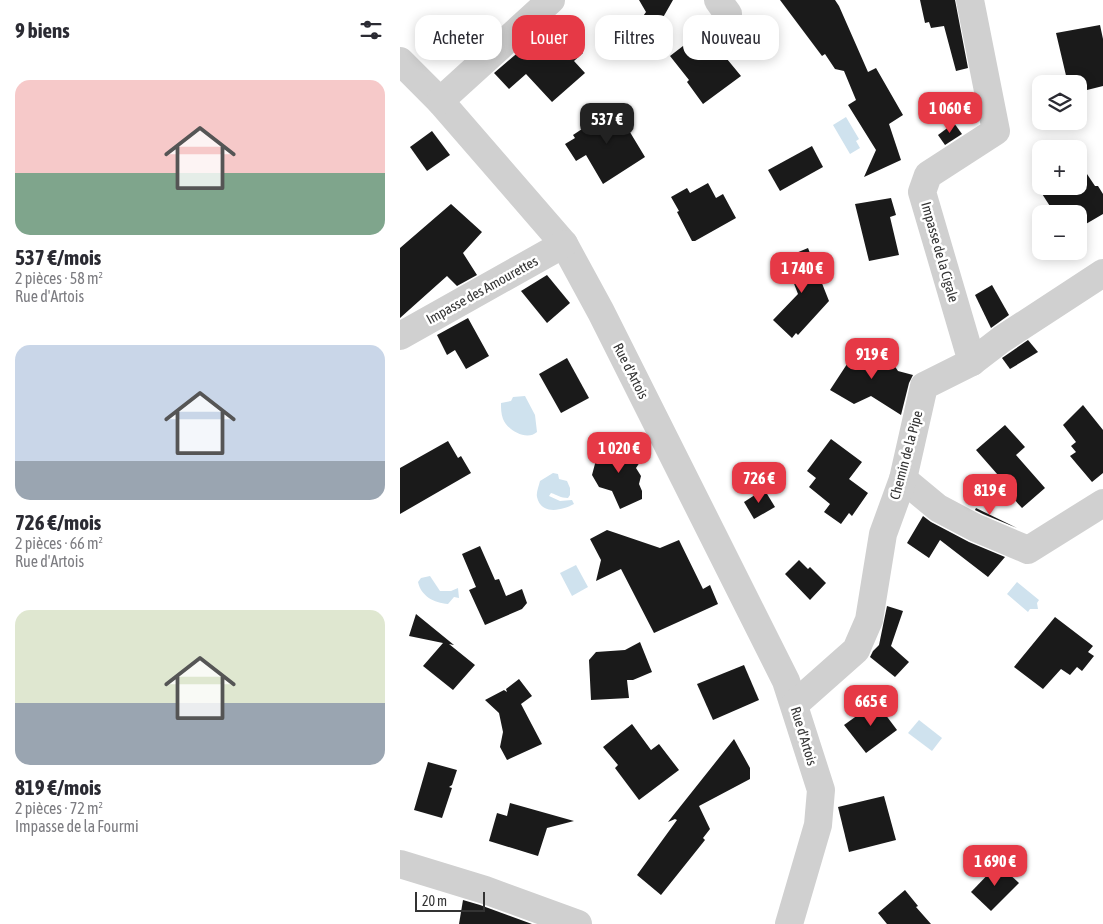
<!DOCTYPE html>
<html lang="fr">
<head>
<meta charset="utf-8">
<style>
  body { margin:0; font-family:"Asap Condensed",sans-serif; background:#f7f7f7; color:#2b2b33; height:100vh; display:flex; flex-direction:column; font-size:19px; white-space:nowrap }
  * { box-sizing:border-box; margin:0 }
  p { font-size:16px; color:#7c7c81 }
  .icon { flex:none; width:28px; height:28px; fill:none; stroke:currentColor; stroke-width:2; stroke-linecap:round; stroke-linejoin:round }
  .map { position:relative; flex:1; overflow:hidden }
  .side { display:flex; flex-direction:column; background:#fff; width:400px }
  .side>* { flex:none }
  .hud { position:absolute; left:15px; top:15px; width:475px; height:45px; display:flex; gap:10px }
  .controls { position:absolute; left:632px; top:75px; display:grid; gap:10px }
  .controls a { display:grid; place-items:center; width:55px; height:55px; border-radius:10px; background:#fff; box-shadow:0 2px 12px #0003; font-size:25px }
  .scale { position:absolute; left:15px; bottom:12px; width:70px; box-sizing:border-box; padding-left:5px; border:2px solid #333; border-top:0; font-size:14px; line-height:18px; white-space:nowrap; color:#333; -webkit-text-stroke:4px #fff; paint-order:stroke }
  .price { position:absolute; translate:-50% -42px; padding:0 11px; border-radius:10px; background:#e63946; color:#fff; font-size:16px; line-height:32px; filter:drop-shadow(0 1px 2px #0008) }
  .price::after { content:''; position:absolute; left:50%; top:30px; width:15px; height:11px; margin-left:-8px; background:inherit; clip-path:polygon(0 0,100% 0,50% 100%) }
  .price.on { background:#222; color:#fff }
  ul { padding:0; list-style:none }
  li { display:grid; align-content:center; gap:10px; height:265px; padding:0 15px }
  li span { display:grid; place-items:center; height:155px; border-radius:15px; color:#555 }
  li>.icon { margin-inline-start:auto }
  span .icon { width:90px; height:90px; fill:#fffc; stroke-width:1 }
  li b { font-size:21px }
  h2 { display:flex; justify-content:space-between; align-items:center; height:60px; padding:0 15px; font-size:21px }
  .chip { padding:0 18px; border-radius:15px; background:#fff; box-shadow:0 2px 12px #0003; font-size:18px; line-height:45px }
  .chip.on { background:#e63946; color:#fff }
  main { display:flex; flex:1; min-height:0 }
  .map>svg:first-child { display:block }
</style>
</head>
<body>
<main>
<section class="side">
<h2>9 biens<svg class="icon" aria-label="filters" viewBox="0 0 24 24"><path d="M4 7h16M4 17h16"/><circle cx="9" cy="7" r="2"/><circle cx="15" cy="17" r="2"/></svg></h2>
<ul>
<li><span style="background:linear-gradient(#f6c9c9 60%,#7fa58c 0)"><svg class="icon" aria-label="home" viewBox="0 0 24 24"><path d="M3 11l9-7 9 7M6 9v11h12V9"/></svg></span><div><b>537 €/mois</b><p>2 pièces · 58 m²</p><p>Rue d'Artois</p></div></li>
<li><span style="background:linear-gradient(#c9d6e8 75%,#9aa5b1 0)"><svg class="icon" aria-label="home" viewBox="0 0 24 24"><path d="M3 11l9-7 9 7M6 9v11h12V9"/></svg></span><div><b>726 €/mois</b><p>2 pièces · 66 m²</p><p>Rue d'Artois</p></div></li>
<li><span style="background:linear-gradient(#dfe7d0 60%,#9aa5b1 0)"><svg class="icon" aria-label="home" viewBox="0 0 24 24"><path d="M3 11l9-7 9 7M6 9v11h12V9"/></svg></span><div><b>819 €/mois</b><p>2 pièces · 72 m²</p><p>Impasse de la Fourmi</p></div></li>
</ul>
</section>
<div class="map">
<svg width="703" height="924" viewBox="0 0 703 924">
  <rect width="100%" height="100%" fill="#fff"/>
  <g fill="#cfe2ee">
    <polygon points="446,117 459,139 456,141 460,148 450,154 433,125"/>
    <path d="M125 396 135 415 137 432C127 441 108 431 103 419 101 414 101 408 101 403L111 401 113 397Z"/>
    <path d="M153 473 158 474 159 479 167 481 170 488V495L168 498C160 498 158 495 151 493L149 496 160 501 172 500 174 504C163 510 141 516 137 497 136 492 139 486 140 481Z"/>
    <polygon points="176,565 188,587 172,596 160,573"/>
    <path d="M30 576 40 591H51L58 588 59 598 54 597 48 604C34 603 21 596 18 582L21 578Z"/>
    <polygon points="617,582 639,600 637,603 638,609 630,609 628,612 607,594"/>
    <polygon points="519,720 542,738 532,751 508,733"/>
  </g>
  <g fill="#1a1a1a">
    <polygon points="239,0 273,0 257,28 241,19 246,12"/>
    <polygon points="380,0 435,0 439,6 468,72 476,68 503,115 489,124 501,160 464,177 476,150 448,105 456,100 444,71 435,69 425,54 422,56"/>
    <polygon points="520,0 555,0 568,68 556,71 544,26 531,28 529,22 525,23"/>
    <polygon points="700,25 703,39 703,86 679,92 679,84 668,84 656,33"/>
    <polygon points="309,26 332,56 327,59 341,76 303,104 287,82 289,80 270,56"/>
    <polygon points="148,27 161,41 167,36 183,53 174,61 185,73 152,102 126,74 109,89 94,73"/>
    <polygon points="213,104 245,157 203,184 186,155 176,161 165,144 175,138 173,135 200,117 198,113"/>
    <polygon points="554,123 562,134 545,145 538,135"/>
    <polygon points="32,131 50,155 27,171 10,147"/>
    <polygon points="412,146 423,167 380,191 368,170"/>
    <polygon points="679,162 695,186 698,186 703,194 703,214 679,228 679,214 655,214 637,186 679,186"/>
    <polygon points="308,183 316,198 323,194 336,218 295,241 292,241 277,212 279,211 271,197 287,188 290,193"/>
    <polygon points="491,198 496,215 490,217 499,255 469,261 455,204"/>
    <polygon points="51,204 82,232 63,253 77,275 57,286 47,276 0,318 0,248"/>
    <polygon points="408,248 429,301 398,335 396,333 392,338 373,320 398,294 384,258"/>
    <polygon points="147,275 170,303 147,323 121,291"/>
    <polygon points="592,285 609,315 591,328 575,295"/>
    <polygon points="68,318 89,356 66,369 55,350 47,355 37,335"/>
    <polygon points="628,340 638,352 610,369 602,358"/>
    <polygon points="466,343 491,369 494,365 498,371 513,375 509,383 501,415 471,396 454,404 430,390 451,358 450,354"/>
    <polygon points="167,358 189,398 161,413 139,374"/>
    <polygon points="683,405 703,430 703,473 692,482 670,456 676,452 671,446 676,442 663,425"/>
    <polygon points="605,425 625,447 616,455 645,488 622,508 602,486 605,483 576,450"/>
    <polygon points="431,439 462,462 449,479 468,493 452,516 449,513 441,524 424,512 430,504 409,487 416,478 407,471"/>
    <polygon points="222,440 228,451 235,454 240,462 236,468 241,476 239,484 242,491 242,499 220,509 212,491 199,487 192,475 196,460 194,454"/>
    <polygon points="48,441 58,458 61,456 71,473 0,514 0,468"/>
    <polygon points="364,489 375,507 354,519 344,502"/>
    <polygon points="576,508 617,528 583,514 575,510"/>
    <polygon points="523,516 531,522 569,542 605,557 588,577 540,540 529,558 507,543"/>
    <polygon points="207,530 260,548 279,540 303,589 310,585 318,604 254,633 221,569 196,581 201,560 190,539"/>
    <polygon points="80,546 95,580 99,579 106,596 122,589 127,603 122,609 85,625 69,590 76,587 62,554"/>
    <polygon points="399,560 408,569 410,567 426,583 410,600 385,574"/>
    <polygon points="487,606 503,611 491,646 509,662 495,677 470,657 473,651 479,645"/>
    <polygon points="16,614 54,645 49,644 75,665 53,690 23,666 43,643 9,636"/>
    <polygon points="655,617 693,646 688,652 694,656 682,671 677,667 670,675 661,669 643,689 614,667"/>
    <polygon points="240,642 252,672 233,680 227,680 229,698 191,700 189,660 196,652 225,650"/>
    <polygon points="344,665 359,700 313,720 297,684"/>
    <polygon points="119,679 132,696 121,704 142,744 107,760 100,747 103,732 99,713 85,700 104,690 107,692 106,689"/>
    <polygon points="476,702 497,730 466,753 444,725"/>
    <polygon points="232,724 251,750 259,744 279,770 239,800 215,768 218,765 203,747"/>
    <polygon points="334,739 350,768 350,779 299,806 310,829 303,838 305,840 261,895 237,875 277,820 275,819 268,822"/>
    <polygon points="28,762 57,770 52,785 49,787 52,788 42,818 14,810"/>
    <polygon points="484,796 496,840 449,852 438,807"/>
    <polygon points="110,803 174,821 147,828 138,856 89,841 97,813 107,816"/>
    <polygon points="598,864 619,883 591,911 571,892"/>
    <polygon points="505,890 518,906 516,907 531,924 487,924 478,913"/>
    <polygon points="63,900 80,905 132,924 59,924"/>
  </g>
  <g fill="none" stroke-linecap="round" stroke-linejoin="round">
    <g stroke="#d0d0d0" stroke-width="28">
      <polyline points="318,0 328,14"/>
      <polyline points="570,0 596,131 528,175 522,192 572,362"/>
      <polyline points="0,61 40,101 164,244 201,312 386,681 421,790 418,825 389,924"/>
      <polyline points="40,101 151,0"/>
      <polyline points="0,336 164,244"/>
      <polyline points="503,479 538,508 576,528 628,550 703,503"/>
      <polyline points="395,704 456,650 469,620 483,534 503,479 524,386 572,362 602,339 703,273"/>
      <polyline points="0,864 85,890 178,924"/>
    </g>
  </g>
  <g text-anchor="middle" stroke-width="5" stroke-linejoin="round" paint-order="stroke">
    <g font-size="14" fill="#333" stroke="#fff">
      <text transform="translate(540 252) rotate(74)" y="5">Impasse de la Cigale</text>
      <text transform="translate(82 290) rotate(-29)" y="5">Impasse des Amourettes</text>
      <text transform="translate(231 371) rotate(63)" y="5">Rue d'Artois</text>
      <text transform="translate(506 455) rotate(-75)" y="5">Chemin de la Pipe</text>
      <text transform="translate(404 736) rotate(73)" y="5">Rue d'Artois</text>
    </g>
  </g>
</svg>
<div class="controls">
<a><svg class="icon" aria-label="layers" viewBox="0 0 24 24"><path d="M12 4l9 5-9 5-9-5zM3 14l9 5 9-5"/></svg></a>
<a>+</a>
<a>−</a>
</div>
<div class="scale">20 m</div>
<b class="price" style="left:550px;top:134px">1 060 €</b>
<b class="price on" style="left:207px;top:145px">537 €</b>
<b class="price" style="left:402px;top:294px">1 740 €</b>
<b class="price" style="left:472px;top:380px">919 €</b>
<b class="price" style="left:219px;top:474px">1 020 €</b>
<b class="price" style="left:359px;top:504px">726 €</b>
<b class="price" style="left:590px;top:516px">819 €</b>
<b class="price" style="left:471px;top:727px">665 €</b>
<b class="price" style="left:595px;top:887px">1 690 €</b>
<div class="hud">
<a class="chip">Acheter</a>
<a class="chip on">Louer</a>
<a class="chip">Filtres</a>
<a class="chip">Nouveau</a>
</div>
</div>
</main>
</body>
</html>
